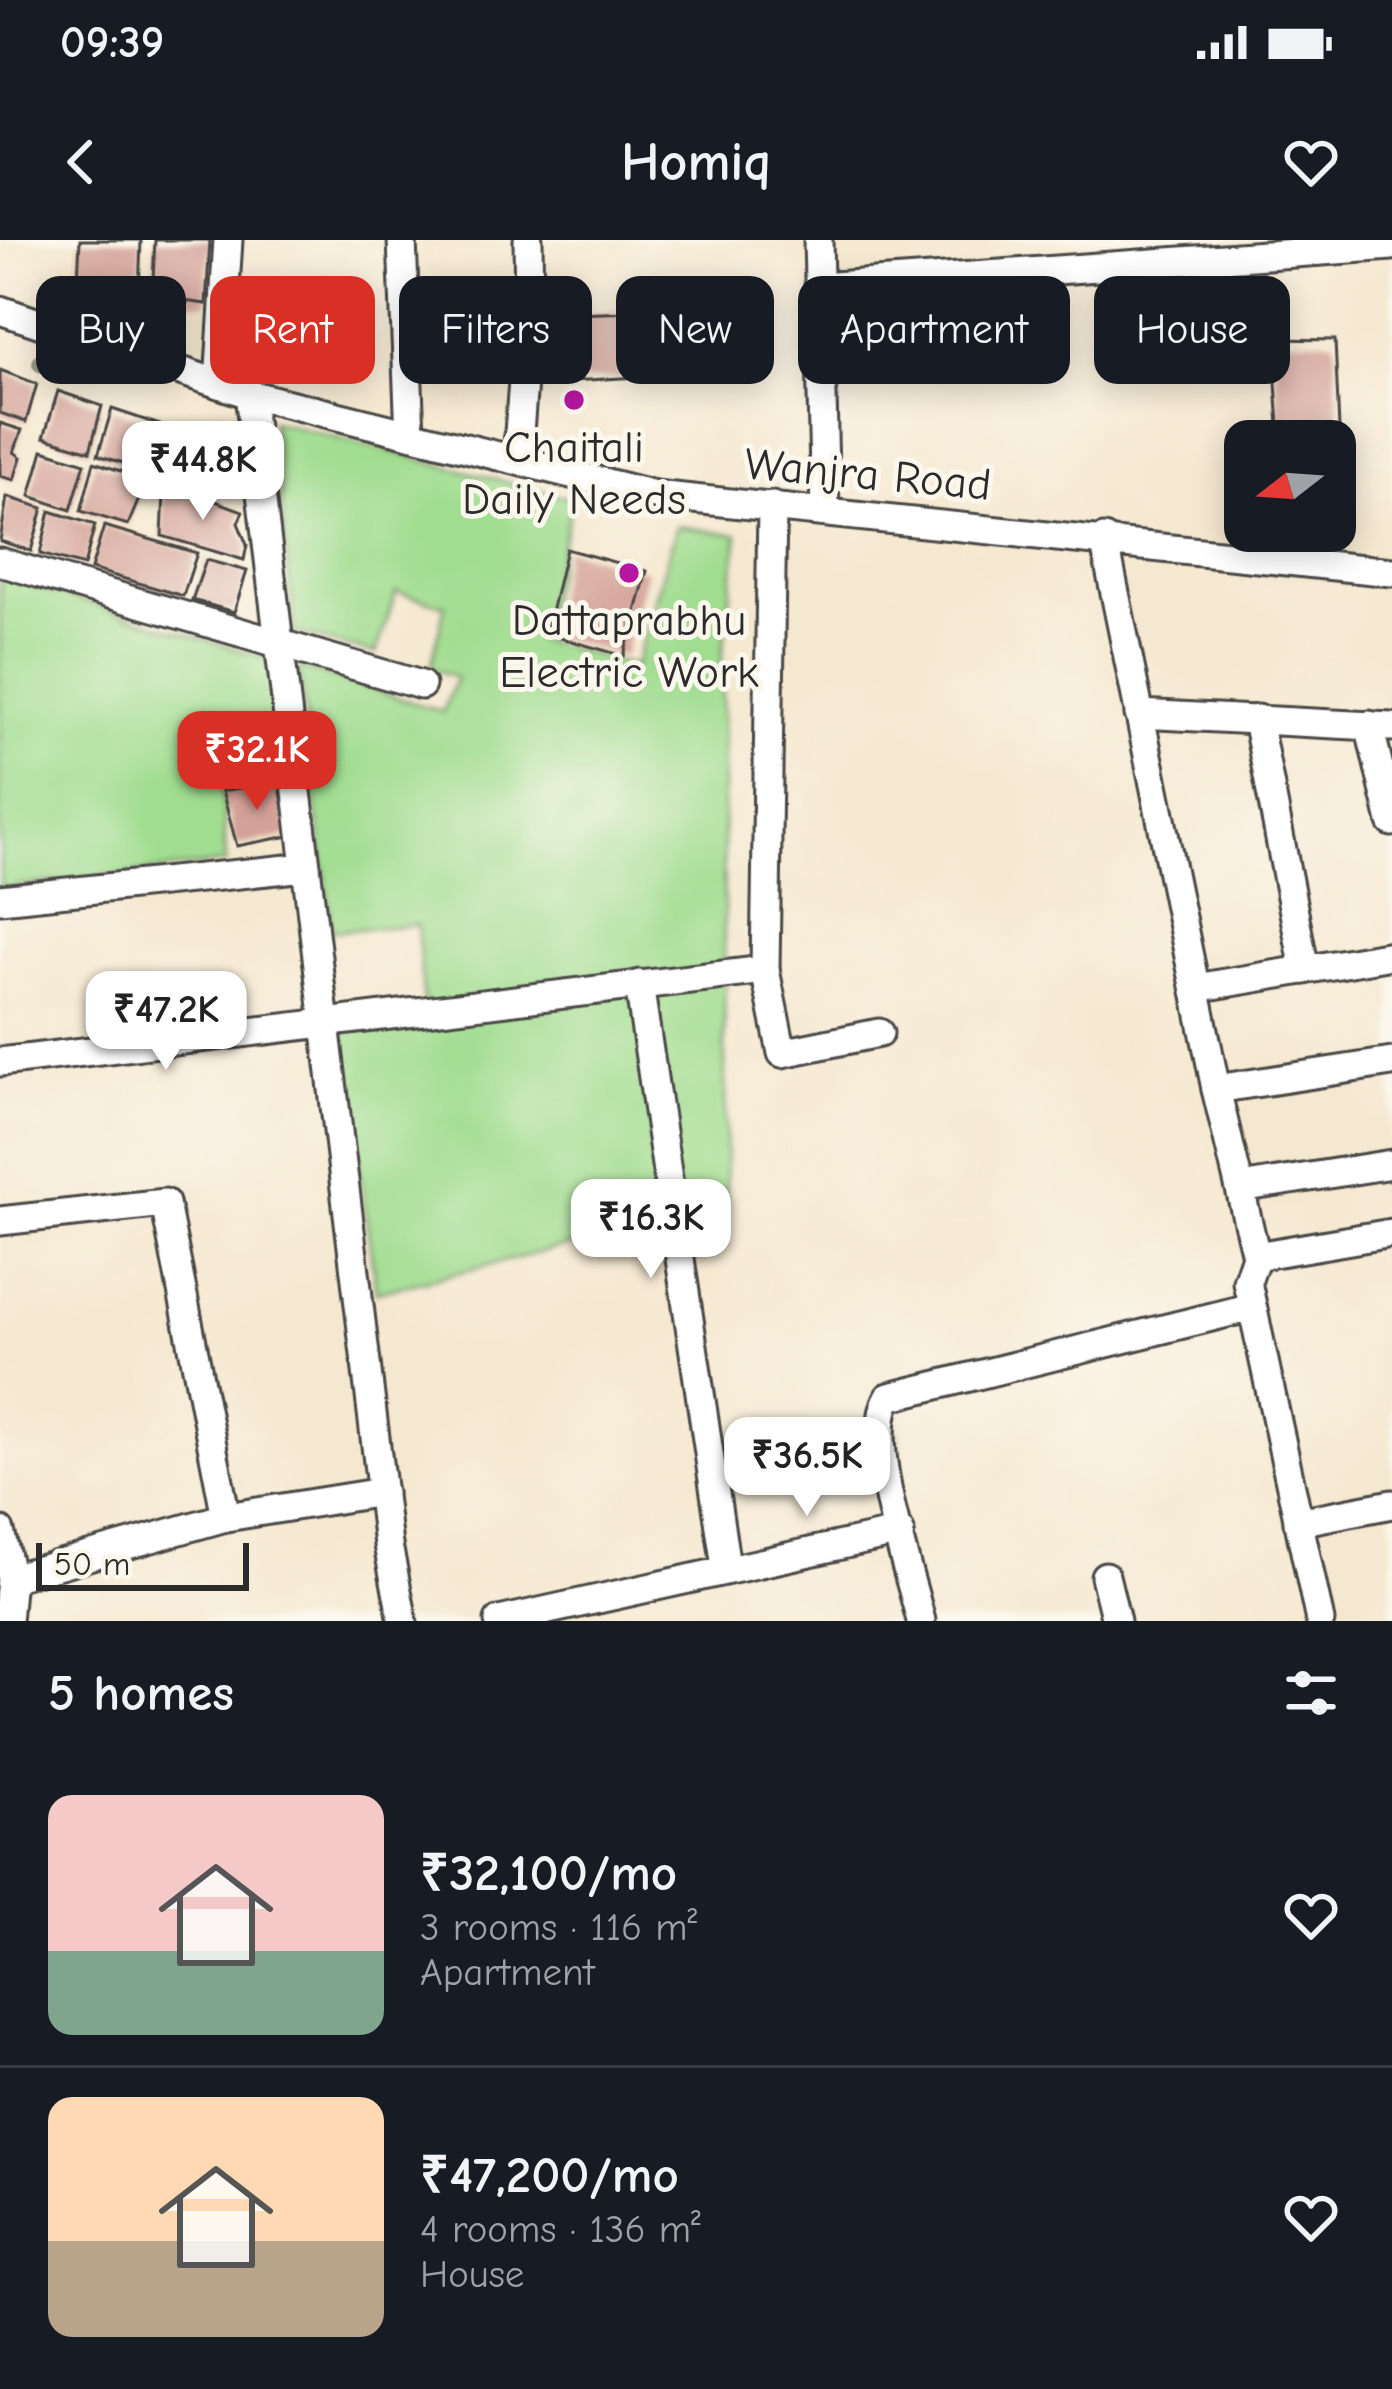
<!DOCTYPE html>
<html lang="en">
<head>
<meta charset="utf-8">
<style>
  body { margin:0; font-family:"Comic Neue",sans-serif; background:#20242c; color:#f1f3f6; height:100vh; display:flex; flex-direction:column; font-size:45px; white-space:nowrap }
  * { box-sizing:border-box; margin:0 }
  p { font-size:39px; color:#9ea1a6 }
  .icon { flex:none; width:66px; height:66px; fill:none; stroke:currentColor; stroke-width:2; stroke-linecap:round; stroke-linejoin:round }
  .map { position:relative; height:1381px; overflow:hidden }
  .details { display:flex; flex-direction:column; background:#171b24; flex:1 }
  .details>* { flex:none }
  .top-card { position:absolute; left:36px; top:36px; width:1320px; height:108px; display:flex; gap:24px }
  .needle { width:78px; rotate:253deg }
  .fabs { position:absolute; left:1224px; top:180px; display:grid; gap:24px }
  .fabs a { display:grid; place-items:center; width:132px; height:132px; border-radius:24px; background:#171b24; box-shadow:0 6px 30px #0003; font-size:60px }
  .scale { position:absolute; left:36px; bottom:30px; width:213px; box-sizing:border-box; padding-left:12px; border:6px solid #2b2b2b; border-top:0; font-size:33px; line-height:42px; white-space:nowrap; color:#2b2b2b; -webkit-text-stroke:9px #fbf7ec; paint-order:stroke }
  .price { position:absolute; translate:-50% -102px; padding:0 27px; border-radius:24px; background:#fff; color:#222; font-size:39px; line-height:78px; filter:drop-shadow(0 3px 6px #0008) }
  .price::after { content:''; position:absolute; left:50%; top:72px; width:36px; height:27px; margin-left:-18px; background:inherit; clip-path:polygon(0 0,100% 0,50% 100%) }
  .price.current { background:#d93025; color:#fff }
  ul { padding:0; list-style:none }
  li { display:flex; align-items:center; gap:36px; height:300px; padding:0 48px }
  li+li { border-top:3px solid #363941 }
  li span { display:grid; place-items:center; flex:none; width:336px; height:240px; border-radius:24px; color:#555 }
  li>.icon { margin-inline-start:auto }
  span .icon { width:144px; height:144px; fill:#fffc; stroke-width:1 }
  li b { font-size:51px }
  h2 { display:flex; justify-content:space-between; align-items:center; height:144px; padding:0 48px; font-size:51px }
  .chip { padding:0 42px; border-radius:24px; background:#171b24; box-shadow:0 6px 30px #0003; font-size:42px; line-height:108px }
  .chip.current { background:#d93025; color:#fff }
  .status { display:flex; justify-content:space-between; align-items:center; height:84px; padding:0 60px; background:#171b24; direction:ltr }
  .status svg { height:33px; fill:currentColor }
  header { display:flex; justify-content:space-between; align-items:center; height:156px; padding:0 48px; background:#171b24; font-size:54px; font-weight:700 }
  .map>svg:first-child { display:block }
</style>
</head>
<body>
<div class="status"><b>09:39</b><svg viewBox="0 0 49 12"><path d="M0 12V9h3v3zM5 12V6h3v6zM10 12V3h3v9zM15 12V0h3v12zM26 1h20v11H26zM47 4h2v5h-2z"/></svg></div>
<header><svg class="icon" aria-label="back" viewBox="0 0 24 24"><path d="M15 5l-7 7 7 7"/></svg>Homiq<svg class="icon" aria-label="heart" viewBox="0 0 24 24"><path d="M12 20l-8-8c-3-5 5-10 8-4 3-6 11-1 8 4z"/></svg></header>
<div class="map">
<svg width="1392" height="1381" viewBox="0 0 1392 1381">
  <rect width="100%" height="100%" fill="#fbf7ec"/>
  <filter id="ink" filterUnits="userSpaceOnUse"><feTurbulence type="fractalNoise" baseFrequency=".00833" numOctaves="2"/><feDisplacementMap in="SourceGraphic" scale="24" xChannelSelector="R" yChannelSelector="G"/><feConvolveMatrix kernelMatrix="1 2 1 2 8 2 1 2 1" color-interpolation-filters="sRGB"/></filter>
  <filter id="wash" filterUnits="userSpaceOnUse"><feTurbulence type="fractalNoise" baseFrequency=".004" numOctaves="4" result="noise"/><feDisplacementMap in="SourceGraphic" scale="48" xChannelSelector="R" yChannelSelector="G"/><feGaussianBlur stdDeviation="2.7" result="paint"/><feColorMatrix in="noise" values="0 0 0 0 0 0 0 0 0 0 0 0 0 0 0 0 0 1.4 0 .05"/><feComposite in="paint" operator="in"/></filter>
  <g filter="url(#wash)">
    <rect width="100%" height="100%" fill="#f5e8d0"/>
    <g fill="#a1dd91" stroke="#66845e" stroke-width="3">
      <polygon points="272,181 573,259 538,400 635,426 677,286 738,295 722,419 726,968 376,1052 341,788 425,777 417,685 332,691 299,427 443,472 456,438 431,427 445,365 396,352 376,414 295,393"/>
      <polygon points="0,336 269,419 285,531 222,541 226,623 0,648"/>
    </g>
    <g id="blocks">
      <g fill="#d4a198">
        <polygon points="80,0 141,0 139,52 78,41"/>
        <polygon points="155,0 210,0 206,64 169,59 171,43 153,40"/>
        <polygon points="928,59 932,112 891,115 884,62"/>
        <polygon points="635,72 637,137 540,143 540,75"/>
        <polygon points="1273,99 1335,100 1341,233 1335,233 1335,201 1280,201"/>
        <polygon points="0,130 37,144 26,182 0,173"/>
        <polygon points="58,151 102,166 90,211 44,197"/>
        <polygon points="112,169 160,185 145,230 98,215"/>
        <polygon points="0,183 22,190 14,212 21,217 14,240 0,236"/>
        <polygon points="183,188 233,203 217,250 168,236"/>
        <polygon points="43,210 85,223 71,270 30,256"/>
        <polygon points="94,222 147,240 128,285 81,271"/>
        <polygon points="174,246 243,271 238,283 247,305 244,320 162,296 164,253"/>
        <polygon points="7,257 43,268 31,311 0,301"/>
        <polygon points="50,271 95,285 84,326 40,314"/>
        <polygon points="104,286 197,313 183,356 91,329"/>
        <polygon points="566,309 647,331 624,416 546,394"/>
        <polygon points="206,320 247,331 234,372 192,360"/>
        <polygon points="279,541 289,596 237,606 222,551"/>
      </g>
    </g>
  </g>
  <g filter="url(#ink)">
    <use href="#blocks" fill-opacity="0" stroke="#494744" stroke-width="3"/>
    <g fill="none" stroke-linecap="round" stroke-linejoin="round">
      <g stroke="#494744" stroke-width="33">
        <g id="minor">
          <polyline points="402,0 410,194"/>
          <polyline points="818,0 825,271"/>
          <polyline points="819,47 1392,6"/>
          <polyline points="0,70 249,154 655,255 1392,332"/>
          <polyline points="219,144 228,0"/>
          <polyline points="249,154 388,1305 403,1381"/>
          <polyline points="517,218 529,64 528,0"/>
          <polyline points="1104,299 1216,849 1256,1016 1247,1042 1320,1381"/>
          <polyline points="0,322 421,445"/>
          <polyline points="1139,474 1392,487"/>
          <polyline points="1257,479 1305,730"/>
          <polyline points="1369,485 1392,582"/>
          <polyline points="0,659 306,627"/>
          <polyline points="765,730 772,266"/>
          <polyline points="639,744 726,1327"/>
          <polyline points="1196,748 1392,715"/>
          <polyline points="0,822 765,730 782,813 879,793"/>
          <polyline points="1216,849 1392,822"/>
          <polyline points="1240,948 1392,924"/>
          <polyline points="0,981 165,963 226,1277"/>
          <polyline points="1256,1016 1392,993"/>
          <polyline points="1298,1282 1392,1264"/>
          <polyline points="0,1291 11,1338 7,1381"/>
          <polyline points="1105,1336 1116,1381"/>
          <polyline points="11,1338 226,1277 382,1252"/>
          <polyline points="499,1381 900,1292"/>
          <path d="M921 1381C909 1329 863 1201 889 1157L1252 1067"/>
        </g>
      </g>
      <use href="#minor" stroke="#fff" stroke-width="27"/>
    </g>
    <g fill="#969983">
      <circle cx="111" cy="82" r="10"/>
      <circle cx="42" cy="123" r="10"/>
    </g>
  </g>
  <g fill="#b5179e" stroke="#fbf7ec" stroke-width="4.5">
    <circle cx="574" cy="160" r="12"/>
    <circle cx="629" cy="333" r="12"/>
  </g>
  <g text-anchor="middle" stroke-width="10" stroke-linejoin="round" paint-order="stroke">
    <g font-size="45" fill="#2b2b2b" stroke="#fbf7ec">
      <text x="574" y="222">Chaitali<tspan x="574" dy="52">Daily Needs</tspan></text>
      <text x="629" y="395">Dattaprabhu<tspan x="629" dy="52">Electric Work</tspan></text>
    </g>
    <g font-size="45" fill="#2b2b2b" stroke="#fbf7ec">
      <text transform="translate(868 233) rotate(5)" y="16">Wanjra Road</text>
    </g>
  </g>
</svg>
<div class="fabs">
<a><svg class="needle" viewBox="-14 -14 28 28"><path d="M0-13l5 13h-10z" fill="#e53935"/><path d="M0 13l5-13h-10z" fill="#9ea1a6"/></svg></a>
</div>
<div class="scale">50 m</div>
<b class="price" style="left:203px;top:283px">₹44.8K</b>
<b class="price current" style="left:257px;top:573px">₹32.1K</b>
<b class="price" style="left:166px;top:833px">₹47.2K</b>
<b class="price" style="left:651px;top:1041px">₹16.3K</b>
<b class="price" style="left:807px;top:1279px">₹36.5K</b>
<div class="top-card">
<a class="chip">Buy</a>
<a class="chip current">Rent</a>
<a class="chip">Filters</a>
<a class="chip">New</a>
<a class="chip">Apartment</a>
<a class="chip">House</a>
</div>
</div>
<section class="details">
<h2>5 homes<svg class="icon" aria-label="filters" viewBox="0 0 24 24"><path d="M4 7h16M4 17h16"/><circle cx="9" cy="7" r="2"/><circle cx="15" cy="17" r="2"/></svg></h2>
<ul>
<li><span style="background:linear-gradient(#f6c9c9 65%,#7fa58c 0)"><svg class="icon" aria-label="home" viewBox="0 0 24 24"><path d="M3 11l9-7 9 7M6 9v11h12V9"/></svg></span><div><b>₹32,100/mo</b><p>3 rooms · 116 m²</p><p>Apartment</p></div><svg class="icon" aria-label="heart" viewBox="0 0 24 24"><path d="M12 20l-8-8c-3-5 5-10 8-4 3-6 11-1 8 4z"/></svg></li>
<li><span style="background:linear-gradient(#ffd9b3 60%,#b9a48a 0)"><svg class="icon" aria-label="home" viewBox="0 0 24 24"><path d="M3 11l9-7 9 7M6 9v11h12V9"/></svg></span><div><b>₹47,200/mo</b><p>4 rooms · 136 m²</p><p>House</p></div><svg class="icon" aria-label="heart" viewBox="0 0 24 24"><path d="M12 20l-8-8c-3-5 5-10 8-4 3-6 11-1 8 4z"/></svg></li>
</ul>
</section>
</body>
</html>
